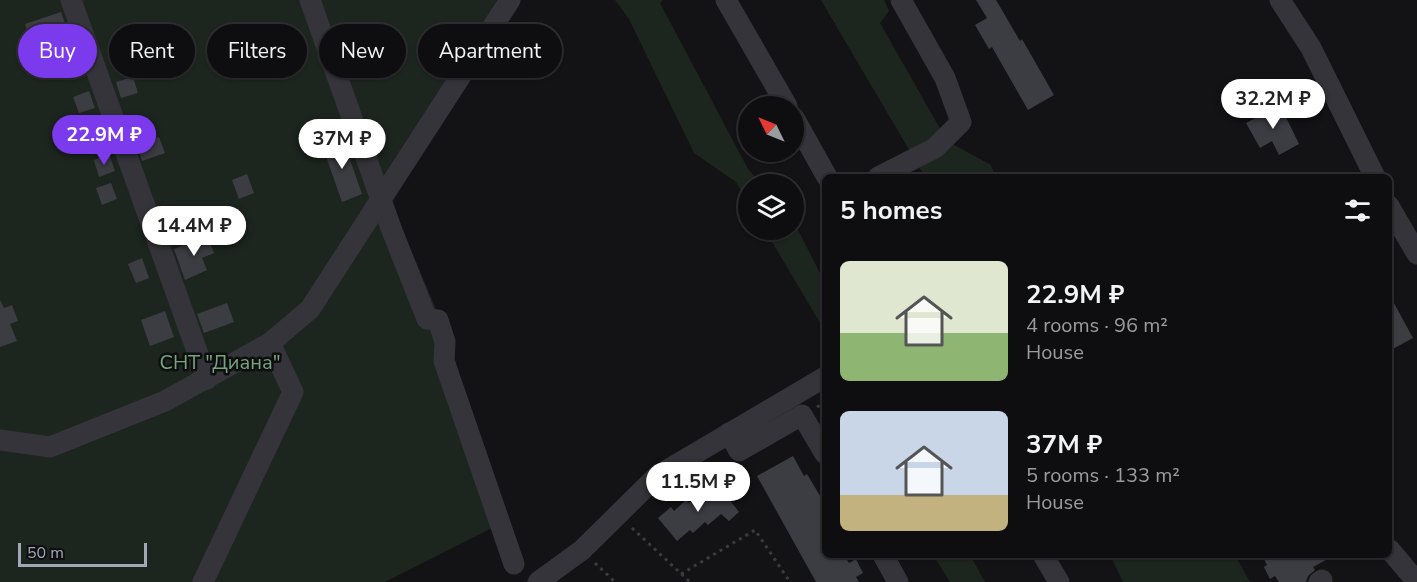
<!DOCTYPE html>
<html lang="en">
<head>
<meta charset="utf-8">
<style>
  body { margin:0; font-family:"Nunito Sans",sans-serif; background:#171719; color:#f1f3f6; height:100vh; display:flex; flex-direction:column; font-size:22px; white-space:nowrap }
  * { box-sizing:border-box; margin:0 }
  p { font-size:20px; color:#9b9c9f }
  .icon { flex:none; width:33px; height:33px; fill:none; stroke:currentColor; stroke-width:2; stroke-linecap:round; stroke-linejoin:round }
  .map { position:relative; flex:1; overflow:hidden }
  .side { position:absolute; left:822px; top:174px; width:570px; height:384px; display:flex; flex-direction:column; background:#0e0e10; border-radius:9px; box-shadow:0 2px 4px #0004,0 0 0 2px #2e2e30 }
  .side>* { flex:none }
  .top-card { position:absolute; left:18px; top:24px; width:570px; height:54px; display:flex; gap:12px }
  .needle { width:39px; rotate:313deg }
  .tools { position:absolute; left:738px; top:96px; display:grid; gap:12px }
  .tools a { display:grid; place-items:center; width:66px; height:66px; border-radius:50%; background:#0e0e10; box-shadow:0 2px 4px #0004,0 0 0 2px #2e2e30; font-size:30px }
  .scale { position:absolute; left:18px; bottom:15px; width:129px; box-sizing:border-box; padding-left:6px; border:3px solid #a3a8b7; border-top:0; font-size:16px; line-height:21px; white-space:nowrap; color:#a3a8b7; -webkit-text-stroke:4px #0e0e10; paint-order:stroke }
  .price { position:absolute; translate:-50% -51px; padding:0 14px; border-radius:21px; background:#fff; color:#222; font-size:20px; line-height:39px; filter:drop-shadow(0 2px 3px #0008) }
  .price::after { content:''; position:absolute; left:50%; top:36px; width:18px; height:14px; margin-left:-9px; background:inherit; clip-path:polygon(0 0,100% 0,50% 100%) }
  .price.on { background:#7c3aed; color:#fff }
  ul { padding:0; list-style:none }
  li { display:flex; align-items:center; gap:18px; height:150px; padding:0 18px }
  li span { display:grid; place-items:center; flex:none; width:168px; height:120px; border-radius:9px; color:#555 }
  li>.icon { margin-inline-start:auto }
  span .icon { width:72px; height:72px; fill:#fffc; stroke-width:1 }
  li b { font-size:26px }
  h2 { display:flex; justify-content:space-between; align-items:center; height:72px; padding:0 18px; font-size:26px }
  .pill { padding:0 21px; border-radius:27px; background:#0e0e10; box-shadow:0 2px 4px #0004,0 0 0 2px #2e2e30; font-size:21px; line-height:54px }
  .pill.on { background:#7c3aed; color:#fff }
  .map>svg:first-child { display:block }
</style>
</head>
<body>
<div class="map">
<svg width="1417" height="582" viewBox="0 0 1417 582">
  <rect width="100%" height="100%" fill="#131315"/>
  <g fill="#1d251f">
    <polygon points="0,0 521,0 390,202 449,339 502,523 385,582 0,582"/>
    <polygon points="615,0 663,0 660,3 748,169 761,184 748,184 748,202 736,182 694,153 629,19"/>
    <polygon points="821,0 884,0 889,11 880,23 947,141 991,165 995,177 925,177"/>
    <polygon points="794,222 825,283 825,331 765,230 794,230"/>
    <polygon points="933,555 970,555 985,582 950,582"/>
    <polygon points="1110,555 1235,555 1250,582 1123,582"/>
  </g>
  <g fill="#3c3d43">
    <polygon points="976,0 996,0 1020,41 1022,39 1054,95 1028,110 992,47 989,49 975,25 987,18"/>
    <polygon points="61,12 74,49 38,62 25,24"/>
    <polygon points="384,41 393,66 362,77 353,52"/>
    <polygon points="133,77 138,93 121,98 116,82"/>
    <polygon points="89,91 95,108 79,113 73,97"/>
    <polygon points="1280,105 1299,144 1279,155 1272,141 1260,148 1246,123"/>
    <polygon points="159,137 165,153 142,161 137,145"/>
    <polygon points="342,137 362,194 342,202 322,145"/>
    <polygon points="109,154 115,171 99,177 94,160"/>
    <polygon points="247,174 254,193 239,199 232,180"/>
    <polygon points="111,183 117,199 102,205 96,188"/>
    <polygon points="207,236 214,253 202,258 207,270 185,280 174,249"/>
    <polygon points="142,258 149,278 136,283 128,264"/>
    <polygon points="1389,294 1413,338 1389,351"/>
    <polygon points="0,300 4,308 12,305 18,321 10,324 17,341 0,347"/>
    <polygon points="227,303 234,322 204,333 197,314"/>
    <polygon points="165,311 174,337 150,346 141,320"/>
    <polygon points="793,456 804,476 807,474 825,504 825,555 844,555 849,563 856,559 863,573 856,577 859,582 816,582 757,476"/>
    <polygon points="717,484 739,512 729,521 721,514 708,525 705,522 693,533 690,530 677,541 658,518 671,507 674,511 686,500 689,503"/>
    <polygon points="1262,555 1335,555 1313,567 1315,570 1308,576 1306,582 1279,582 1275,576 1270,579 1264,567 1267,565"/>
  </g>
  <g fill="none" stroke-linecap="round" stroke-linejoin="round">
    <g stroke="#3a3b42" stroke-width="3" stroke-dasharray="3 4.5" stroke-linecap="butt">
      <polyline points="817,407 825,402"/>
      <polyline points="632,528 690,582"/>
      <polyline points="595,563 615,582"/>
      <polyline points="681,574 755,530 790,582"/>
    </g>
    <g stroke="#34343a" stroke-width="21">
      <polyline points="71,0 207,379"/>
      <polyline points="310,0 391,228 427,319 438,320 445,342 444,361 514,564"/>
      <polyline points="726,0 787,106"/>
      <polyline points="1280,0 1311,48 1375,177"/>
      <polyline points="794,118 827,177"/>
      <polyline points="878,177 935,148 961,122 945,78 901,0"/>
      <polyline points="1389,206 1417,254"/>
      <polyline points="729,433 739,451 802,415 825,454"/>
      <polyline points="0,440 50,447 165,401 270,343 310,309 510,0"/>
      <polyline points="1390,550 1417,582"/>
      <polyline points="883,555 898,582"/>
      <polyline points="1043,555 1059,582"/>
      <polyline points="203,582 293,392 270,343"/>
      <polyline points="538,582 582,550 657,476 825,377"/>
      <polyline points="1319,582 1322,580"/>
    </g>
  </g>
  <g text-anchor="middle" stroke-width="5" stroke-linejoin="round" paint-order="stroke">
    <g font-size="20" fill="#78a47e" stroke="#0e0e10">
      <text x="220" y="369">СНТ "Диана"</text>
    </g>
  </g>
</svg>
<div class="tools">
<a><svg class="needle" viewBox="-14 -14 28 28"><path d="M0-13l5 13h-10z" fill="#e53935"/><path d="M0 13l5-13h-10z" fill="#9b9c9f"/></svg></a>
<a><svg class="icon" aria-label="layers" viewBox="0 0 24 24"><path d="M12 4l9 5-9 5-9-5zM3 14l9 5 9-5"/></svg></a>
</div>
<div class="scale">50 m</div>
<b class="price" style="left:1273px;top:130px">32.2M ₽</b>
<b class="price on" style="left:104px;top:166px">22.9M ₽</b>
<b class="price" style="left:342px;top:170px">37M ₽</b>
<b class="price" style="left:194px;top:257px">14.4M ₽</b>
<b class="price" style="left:698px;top:513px">11.5M ₽</b>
<div class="top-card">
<a class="pill on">Buy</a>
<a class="pill">Rent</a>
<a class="pill">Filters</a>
<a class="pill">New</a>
<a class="pill">Apartment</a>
</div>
<section class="side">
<h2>5 homes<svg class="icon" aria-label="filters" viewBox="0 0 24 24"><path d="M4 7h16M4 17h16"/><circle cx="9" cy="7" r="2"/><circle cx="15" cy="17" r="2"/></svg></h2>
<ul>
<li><span style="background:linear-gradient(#dfe7d0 60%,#8fb573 0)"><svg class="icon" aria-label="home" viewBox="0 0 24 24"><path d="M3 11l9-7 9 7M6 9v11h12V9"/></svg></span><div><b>22.9M ₽</b><p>4 rooms · 96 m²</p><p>House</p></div></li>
<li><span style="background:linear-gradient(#c9d6e8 70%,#c2b280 0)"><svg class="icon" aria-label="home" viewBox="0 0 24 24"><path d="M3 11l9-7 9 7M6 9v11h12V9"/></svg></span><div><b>37M ₽</b><p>5 rooms · 133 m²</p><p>House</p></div></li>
</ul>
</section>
</div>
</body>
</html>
